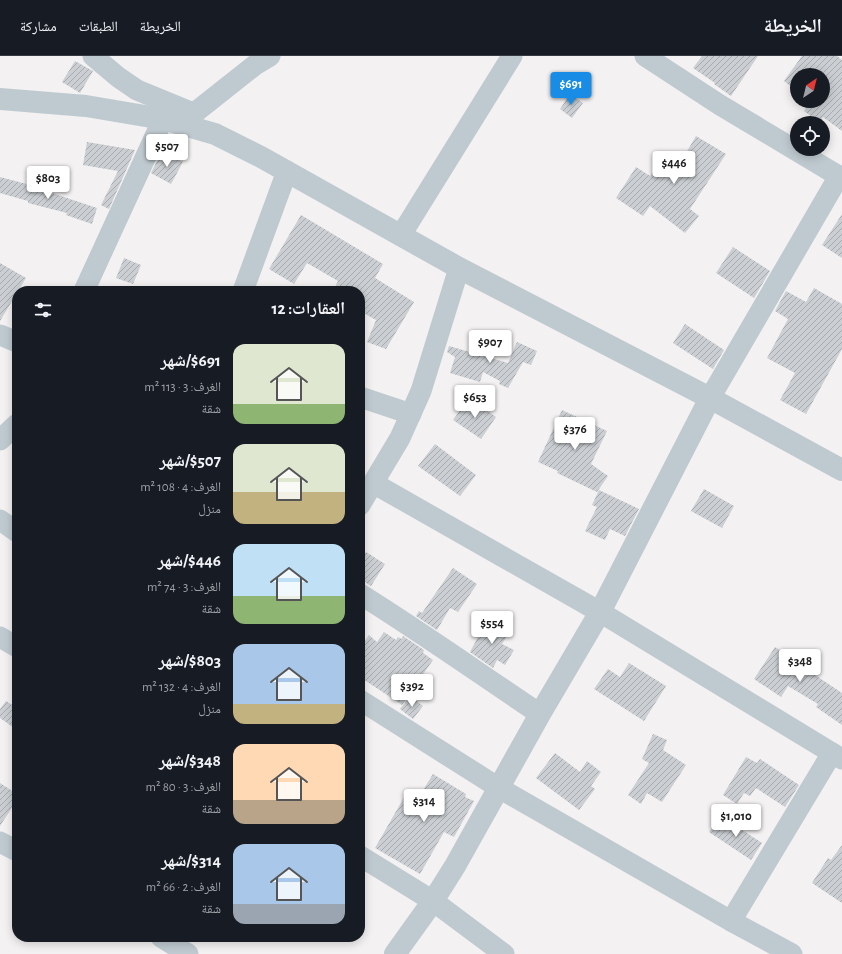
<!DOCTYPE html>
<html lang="ar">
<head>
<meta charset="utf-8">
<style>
  body { margin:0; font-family:"Alegreya Sans","Noto Naskh Arabic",sans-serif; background:#242831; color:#f1f3f6; direction:rtl; height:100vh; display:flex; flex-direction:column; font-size:15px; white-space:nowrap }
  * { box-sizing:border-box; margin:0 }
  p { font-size:13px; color:#9ea1a6 }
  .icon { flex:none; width:22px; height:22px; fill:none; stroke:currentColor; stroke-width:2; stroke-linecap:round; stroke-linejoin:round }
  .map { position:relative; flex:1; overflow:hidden; direction:ltr }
  .details { position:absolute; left:12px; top:230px; width:353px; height:656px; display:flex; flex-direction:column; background:#171b24; border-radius:16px; box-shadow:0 2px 10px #0003; direction:rtl }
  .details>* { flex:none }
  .needle { width:26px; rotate:35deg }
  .fabs { position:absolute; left:790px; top:12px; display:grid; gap:8px }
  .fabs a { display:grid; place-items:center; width:40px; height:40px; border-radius:50%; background:#171b24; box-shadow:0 2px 10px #0003; font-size:20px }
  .price { position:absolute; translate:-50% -34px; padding:0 9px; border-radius:4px; background:#fff; color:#222; font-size:13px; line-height:26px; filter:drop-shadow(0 1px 2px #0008) }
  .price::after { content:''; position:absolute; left:50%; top:24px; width:12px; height:9px; margin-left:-6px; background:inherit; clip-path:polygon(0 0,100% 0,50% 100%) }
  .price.on { background:#198de5; color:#fff }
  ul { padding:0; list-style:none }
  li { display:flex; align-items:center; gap:12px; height:100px; padding:0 20px }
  li span { display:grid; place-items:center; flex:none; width:112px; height:80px; border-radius:12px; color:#555 }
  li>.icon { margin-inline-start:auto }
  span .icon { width:48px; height:48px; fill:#fffc; stroke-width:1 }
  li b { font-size:17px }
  h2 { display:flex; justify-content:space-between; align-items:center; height:48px; padding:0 20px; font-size:17px }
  header { display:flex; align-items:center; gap:24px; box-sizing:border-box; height:56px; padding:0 20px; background:#171b24; border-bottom:1px solid #363941 }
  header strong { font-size:19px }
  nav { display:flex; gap:22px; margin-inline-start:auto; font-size:14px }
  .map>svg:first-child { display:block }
</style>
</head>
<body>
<header>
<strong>الخريطة</strong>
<nav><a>الخريطة</a><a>الطبقات</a><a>مشاركة</a></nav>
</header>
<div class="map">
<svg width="842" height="898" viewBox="0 0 842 898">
  <defs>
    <pattern id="building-hatch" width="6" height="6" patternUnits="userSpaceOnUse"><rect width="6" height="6" fill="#cbcfd3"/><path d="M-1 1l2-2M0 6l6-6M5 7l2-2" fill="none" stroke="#a7abae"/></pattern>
  </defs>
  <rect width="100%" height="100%" fill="#f3f1f1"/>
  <g fill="url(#building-hatch)">
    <polygon points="702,0 758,0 731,40 714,28 715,27 693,12"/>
    <polygon points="802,0 837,0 842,4 842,75 823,61 819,66 804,55 811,45 823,45 823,19 797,19 797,35 784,25"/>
    <polygon points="75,5 93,15 80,37 62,26"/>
    <polygon points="570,38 583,47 572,62 560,53"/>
    <polygon points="696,80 726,98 690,153 699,160 685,177 650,150 643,160 616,142 636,111 650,120 665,99 679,109"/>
    <polygon points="87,86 135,94 109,153 101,149 118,115 83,109"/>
    <polygon points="170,98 183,106 171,128 151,117 160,99 169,100"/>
    <polygon points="0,121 53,135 52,137 97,152 92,168 66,159 67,157 28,147 28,145 0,137"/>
    <polygon points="842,158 842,202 822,189"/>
    <polygon points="301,159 383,208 375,222 414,246 386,293 367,286 376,264 360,255 360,235 333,235 338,225 307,207 294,228 269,213"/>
    <polygon points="733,191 770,215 754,242 716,217"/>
    <polygon points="124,202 141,209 133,228 116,222"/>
    <polygon points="0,207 26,222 0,265"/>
    <polygon points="814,232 842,248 842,293 806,358 780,344 795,317 767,302 788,263 775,255 786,235 806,246"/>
    <polygon points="685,268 724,294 713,313 673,287"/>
    <polygon points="517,286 537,295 531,309 523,306 508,332 499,328 500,325 483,316 480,326 450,317 455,301 447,296 449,290 508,307"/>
    <polygon points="469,342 496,361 481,383 453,364"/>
    <polygon points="562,354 607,375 591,408 608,420 597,436 557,417 558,415 538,406"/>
    <polygon points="435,388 476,419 460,440 418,410"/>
    <polygon points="704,433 734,450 722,472 691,455"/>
    <polygon points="599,434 639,453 625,480 610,473 605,484 585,475 597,451 592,449"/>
    <polygon points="366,496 385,508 371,530 360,523 360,505"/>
    <polygon points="453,512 477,528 458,556 450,552 437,574 416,560 419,555 422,557"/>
    <polygon points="487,564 509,577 502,588 514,594 505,609 497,604 493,612 470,596"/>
    <polygon points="384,576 396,584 398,581 402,583 403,580 424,594 423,597 433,604 402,649 360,621 360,592 369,579 377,586"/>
    <polygon points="775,591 814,615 812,617 842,637 842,669 816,651 818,648 788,630 781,641 754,623"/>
    <polygon points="629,607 666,630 644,665 594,633 608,613 620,621"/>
    <polygon points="410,640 423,650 413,663 400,653"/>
    <polygon points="6,645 17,652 17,674 0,662 0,653"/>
    <polygon points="653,678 667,684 663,694 686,709 662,746 647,737 641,748 628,739 649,707 642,703"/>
    <polygon points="555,697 580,716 587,705 601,716 591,730 595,733 579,754 536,722"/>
    <polygon points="746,701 757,707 760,703 799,729 785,751 756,732 750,740 744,737 737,748 723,739"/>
    <polygon points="433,718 466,738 465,741 474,745 454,781 444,776 420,818 375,792 406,738 417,744"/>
    <polygon points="0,727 17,738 17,744 0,770"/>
    <polygon points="721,760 762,787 751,804 709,776"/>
    <polygon points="842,789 842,847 812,827 828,802 831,804"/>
  </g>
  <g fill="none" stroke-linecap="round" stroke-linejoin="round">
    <g stroke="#bfcad0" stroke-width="21">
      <polyline points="93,0 118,21 137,34 193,57"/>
      <polyline points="645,0 720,49 842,122"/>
      <polyline points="183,66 255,9 270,0"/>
      <polyline points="401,179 512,0"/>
      <polyline points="84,235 163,63"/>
      <polyline points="243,235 287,115"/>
      <polyline points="0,279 17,286"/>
      <polyline points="360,341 411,358"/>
      <polyline points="710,342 839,120"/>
      <polyline points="0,384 17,368"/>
      <polyline points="373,427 600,556 842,703"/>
      <polyline points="360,449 400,382 421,335 459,212"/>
      <polyline points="0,464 17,476"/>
      <path d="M360 538C421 576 480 618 540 658"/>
      <polyline points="0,581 17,591"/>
      <polyline points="360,644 499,732 731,865 792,898"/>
      <polyline points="0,786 17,795"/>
      <polyline points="360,800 433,845 504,898"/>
      <polyline points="731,865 832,697"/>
      <polyline points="161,881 188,898"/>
    </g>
    <g stroke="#bfcad0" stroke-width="22">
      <polyline points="0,43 86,50 163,63 215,78 261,101 459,212 710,342 842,414"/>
      <polyline points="395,898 433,845 455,810 540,658 600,556 710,342"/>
    </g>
  </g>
</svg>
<div class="fabs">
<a><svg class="needle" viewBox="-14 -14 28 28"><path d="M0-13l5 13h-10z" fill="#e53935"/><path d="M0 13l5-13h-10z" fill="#9ea1a6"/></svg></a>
<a><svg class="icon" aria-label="locate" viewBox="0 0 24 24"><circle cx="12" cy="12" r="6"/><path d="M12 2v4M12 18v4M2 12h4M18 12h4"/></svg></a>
</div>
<b class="price on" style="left:571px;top:50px">$691</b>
<b class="price" style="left:167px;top:112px">$507</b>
<b class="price" style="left:674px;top:129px">$446</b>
<b class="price" style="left:48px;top:144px">$803</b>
<b class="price" style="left:490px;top:308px">$907</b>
<b class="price" style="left:475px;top:363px">$653</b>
<b class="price" style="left:575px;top:395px">$376</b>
<b class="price" style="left:492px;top:589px">$554</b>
<b class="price" style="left:800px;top:627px">$348</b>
<b class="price" style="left:412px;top:652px">$392</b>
<b class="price" style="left:424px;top:767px">$314</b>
<b class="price" style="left:736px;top:782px">$1,010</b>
<section class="details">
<h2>العقارات: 12<svg class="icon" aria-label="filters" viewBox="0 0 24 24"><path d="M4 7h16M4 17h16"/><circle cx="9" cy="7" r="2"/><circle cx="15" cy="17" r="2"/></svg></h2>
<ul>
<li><span style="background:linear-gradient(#dfe7d0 75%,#8fb573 0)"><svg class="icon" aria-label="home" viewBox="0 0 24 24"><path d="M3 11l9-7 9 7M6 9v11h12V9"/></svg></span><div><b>$691/شهر</b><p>الغرف: 3 · 113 m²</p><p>شقة</p></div></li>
<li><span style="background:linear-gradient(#dfe7d0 60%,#c2b280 0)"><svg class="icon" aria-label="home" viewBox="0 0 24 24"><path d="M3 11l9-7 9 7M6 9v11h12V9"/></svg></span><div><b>$507/شهر</b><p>الغرف: 4 · 108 m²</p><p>منزل</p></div></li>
<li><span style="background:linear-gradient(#bfe0f5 65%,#8fb573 0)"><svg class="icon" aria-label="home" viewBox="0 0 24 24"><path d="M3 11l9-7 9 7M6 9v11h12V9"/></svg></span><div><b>$446/شهر</b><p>الغرف: 3 · 74 m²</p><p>شقة</p></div></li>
<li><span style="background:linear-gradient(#a9c7e8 75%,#c2b280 0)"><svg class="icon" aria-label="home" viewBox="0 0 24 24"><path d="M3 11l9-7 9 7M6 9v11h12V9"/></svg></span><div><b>$803/شهر</b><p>الغرف: 4 · 132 m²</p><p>منزل</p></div></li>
<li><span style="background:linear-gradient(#ffd9b3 70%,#b9a48a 0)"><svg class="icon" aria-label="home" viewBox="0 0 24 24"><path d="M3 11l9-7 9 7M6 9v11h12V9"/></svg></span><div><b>$348/شهر</b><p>الغرف: 3 · 80 m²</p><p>شقة</p></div></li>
<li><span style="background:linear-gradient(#a9c7e8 75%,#9aa5b1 0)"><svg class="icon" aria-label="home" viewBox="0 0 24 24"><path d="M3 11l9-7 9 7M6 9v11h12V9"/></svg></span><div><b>$314/شهر</b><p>الغرف: 2 · 66 m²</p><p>شقة</p></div></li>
</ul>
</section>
</div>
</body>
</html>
